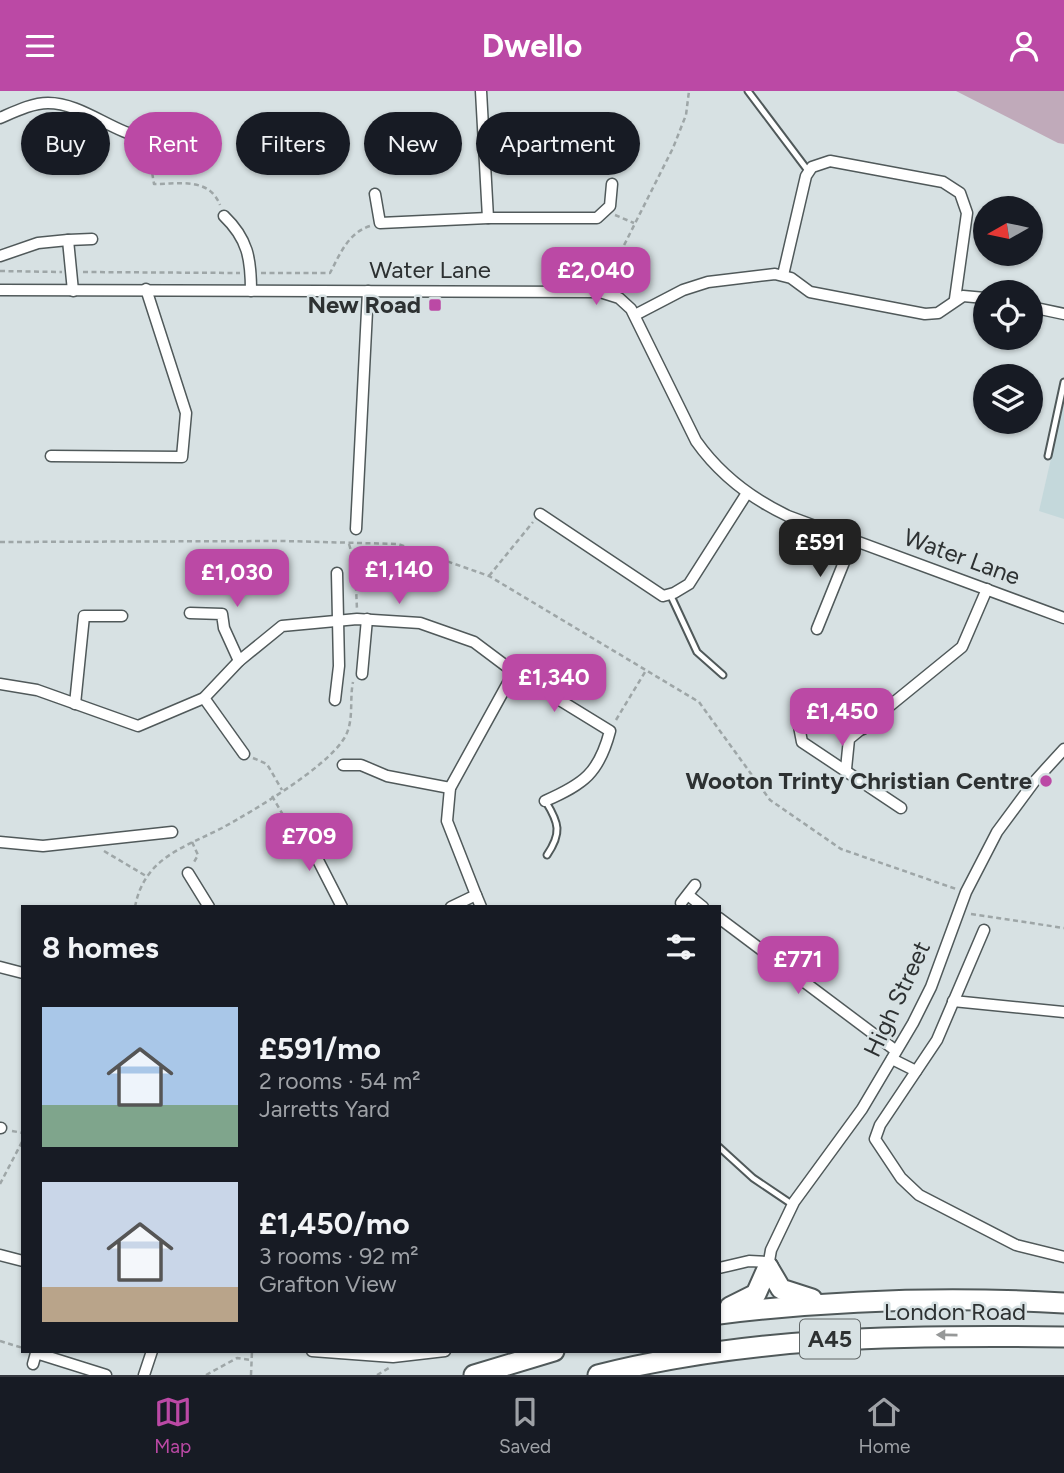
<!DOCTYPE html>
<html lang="en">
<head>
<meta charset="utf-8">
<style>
  body { margin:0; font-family:Figtree,sans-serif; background:#242831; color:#f1f3f6; height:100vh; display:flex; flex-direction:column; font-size:26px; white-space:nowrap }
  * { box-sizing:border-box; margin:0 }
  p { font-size:23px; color:#9ea1a6 }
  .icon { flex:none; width:38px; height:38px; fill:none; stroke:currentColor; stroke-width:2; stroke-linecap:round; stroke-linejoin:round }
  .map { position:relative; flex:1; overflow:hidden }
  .drawer { position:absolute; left:21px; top:814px; width:700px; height:448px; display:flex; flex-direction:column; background:#171b24; border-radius:0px; box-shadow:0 2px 5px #0004 }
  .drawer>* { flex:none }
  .hud { position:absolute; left:21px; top:21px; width:700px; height:63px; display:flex; gap:14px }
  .needle { width:46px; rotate:261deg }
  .buttons { position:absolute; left:973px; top:105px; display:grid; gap:14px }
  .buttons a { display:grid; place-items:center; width:70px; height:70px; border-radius:50%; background:#171b24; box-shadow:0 2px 5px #0004; font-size:35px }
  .price { position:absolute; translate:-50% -60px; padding:0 16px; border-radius:14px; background:#bb49a5; color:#fff; font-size:23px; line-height:46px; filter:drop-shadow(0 2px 4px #0008) }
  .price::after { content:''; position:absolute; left:50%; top:42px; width:21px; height:16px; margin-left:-10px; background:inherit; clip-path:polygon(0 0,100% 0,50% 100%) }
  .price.on { background:#222; color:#fff }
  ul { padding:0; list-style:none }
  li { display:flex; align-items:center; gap:21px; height:175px; padding:0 21px }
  li span { display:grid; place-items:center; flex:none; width:196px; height:140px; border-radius:0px; color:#555 }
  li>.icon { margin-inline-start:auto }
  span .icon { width:84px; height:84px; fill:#fffc; stroke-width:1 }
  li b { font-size:30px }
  h2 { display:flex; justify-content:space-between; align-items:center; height:84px; padding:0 21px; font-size:30px }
  .chip { padding:0 24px; border-radius:32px; background:#171b24; box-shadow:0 2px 5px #0004; font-size:24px; line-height:63px }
  .chip.on { background:#bb49a5; color:#fff }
  header { display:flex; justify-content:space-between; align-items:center; height:91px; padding:0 21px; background:#bb49a5; color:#fff; font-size:32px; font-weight:700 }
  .menu { display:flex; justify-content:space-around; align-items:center; height:98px; border-top:2px solid #363941; background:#171b24; font-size:19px; color:#9ea1a6 }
  .menu a { display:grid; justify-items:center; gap:4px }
  .menu .on { color:#bb49a5 }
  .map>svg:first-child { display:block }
</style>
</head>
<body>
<header><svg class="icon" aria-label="menu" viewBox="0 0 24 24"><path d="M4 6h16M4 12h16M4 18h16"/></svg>Dwello<svg class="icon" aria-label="person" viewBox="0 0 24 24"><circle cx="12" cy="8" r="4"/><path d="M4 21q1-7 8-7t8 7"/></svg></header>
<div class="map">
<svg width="1064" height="1284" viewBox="0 0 1064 1284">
  <rect width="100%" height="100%" fill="#d7e1e3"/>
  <polygon fill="#c4d8db" points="1064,311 1064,428 1039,420"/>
  <polygon fill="#c0aaba" points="956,0 1064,0 1064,53 1058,52"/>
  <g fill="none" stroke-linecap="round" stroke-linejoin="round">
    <g stroke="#50595a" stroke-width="9">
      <g id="lane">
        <polyline points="748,0 809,81"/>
        <polyline points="1048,365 1064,291"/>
        <polyline points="670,503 697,561 723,584"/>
        <path d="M546 711C559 732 562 742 547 764"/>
        <polyline points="719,1056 753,1087 793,1114"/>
      </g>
    </g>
    <g stroke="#50595a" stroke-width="13">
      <g id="street">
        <polyline points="481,0 488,127 597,127 610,115 612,93"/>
        <path d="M0 27C14 21 32 12 48 12 82 12 113 42 146 47"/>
        <polyline points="375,103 380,132 488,127"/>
        <path d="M224 125C248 148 251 168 251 200"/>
        <polyline points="68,149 92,148"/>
        <polyline points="0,165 38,152 68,149 73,200"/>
        <polyline points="783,184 806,85 812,76 830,70 943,91 960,102 967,122 955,208"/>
        <path d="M0 199 600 201 619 207 631 218 696 350C720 384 750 407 788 425L1064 527"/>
        <polyline points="1031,216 1064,223"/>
        <polyline points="635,224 683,199 708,191 775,183 791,187 810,201 925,223 938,222 963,205 985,207"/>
        <polyline points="51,365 182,366 186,322 146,198"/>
        <polyline points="540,423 663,505 674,502 689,493 747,402"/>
        <polyline points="356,438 368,200"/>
        <polyline points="190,522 222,523 224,537 239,570"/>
        <polyline points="817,538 853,449"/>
        <path d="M514 581 610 640C599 682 584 693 545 710"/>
        <polyline points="362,583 367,528"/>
        <polyline points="0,593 37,599 138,635 204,607 239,570 282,535 357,528 420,532 474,551 514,581 450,697 447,730 476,804 451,816"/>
        <polyline points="204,607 244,663"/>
        <polyline points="335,609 339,575 337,482"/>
        <polyline points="75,613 84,525 122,525"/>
        <path d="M863 638C840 622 821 604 798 630L802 651 901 717"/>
        <polyline points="343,674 361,674 387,685 450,697"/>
        <polyline points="846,678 849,648 962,556 987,498"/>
        <polyline points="300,734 342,816"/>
        <polyline points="0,751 43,755 172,741"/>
        <polyline points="188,782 209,816"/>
        <polyline points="476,804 481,816"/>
        <polyline points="688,804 703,816"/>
        <polyline points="681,812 695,794"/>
        <polyline points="719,827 895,959"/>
        <polyline points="984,839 937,949 880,1034 875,1048 901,1087 919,1104 1016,1154 1064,1166"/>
        <polyline points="0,876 23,882"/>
        <polyline points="953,910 1064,921"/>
        <polyline points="892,968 916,980"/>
        <polyline points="0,1037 1,1037"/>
        <polyline points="0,1164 23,1170"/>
        <polyline points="768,1176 771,1159 794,1111 862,1018 913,932 931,896 966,801 997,741 1034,691 1064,658"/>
        <polyline points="719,1177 749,1170 767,1171"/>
        <polyline points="312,1260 393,1266 445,1260"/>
        <polyline points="33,1273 36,1262 106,1284"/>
        <polyline points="144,1284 152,1260"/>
      </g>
    </g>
    <g stroke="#50595a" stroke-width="23">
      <g id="highway">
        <polyline points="768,1176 781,1198 812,1208"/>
        <polyline points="730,1216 756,1203 768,1176"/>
        <path d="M719 1223C834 1209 948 1205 1064 1212"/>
        <polyline points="474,1284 554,1260"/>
        <path d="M598 1284C751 1245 908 1244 1064 1246"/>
      </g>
    </g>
    <g stroke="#9ea6a7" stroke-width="2.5" stroke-dasharray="5 3.5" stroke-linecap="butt">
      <path d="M148 57 154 93C179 93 209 86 220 114"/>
      <polyline points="615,124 634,132"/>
      <polyline points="0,180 62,181"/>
      <polyline points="83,181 240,182"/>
      <path d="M261 182H330C340 163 348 142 370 135"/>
      <polyline points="605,192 673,57 686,24 689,0"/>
      <polyline points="0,451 284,450 398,453 489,485 699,611 770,709 841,758 956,798"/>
      <polyline points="349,453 355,473 357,519"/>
      <polyline points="489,485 533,431"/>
      <polyline points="616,629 645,581"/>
      <polyline points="253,667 267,673 282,699"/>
      <polyline points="272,705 283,724 292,729"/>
      <polyline points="192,751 198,764 193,773"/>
      <polyline points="104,760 146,785"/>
      <path d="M135 816C144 767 183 757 222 737 253 720 324 678 343 649 355 632 349 610 353 591"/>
      <polyline points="971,823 1064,837"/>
      <polyline points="12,1040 23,1042"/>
      <polyline points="0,1093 23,1049"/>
      <polyline points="0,1250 23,1257"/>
      <polyline points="206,1284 237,1267 250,1269"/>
      <polyline points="251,1284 252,1260"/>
      <polyline points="377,1284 389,1277"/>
    </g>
    <use href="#lane" stroke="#fff" stroke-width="5"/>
    <use href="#street" stroke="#fff" stroke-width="10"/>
    <use href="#highway" stroke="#fff" stroke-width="19"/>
  </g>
  <defs><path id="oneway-solid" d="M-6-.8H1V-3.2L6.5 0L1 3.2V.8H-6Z" transform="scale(1.75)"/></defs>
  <use fill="#969898" href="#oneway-solid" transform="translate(947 1244) rotate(-179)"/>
  <g fill="#bb49a5" stroke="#d7e1e3" stroke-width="2.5">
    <rect x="428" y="207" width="14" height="14" rx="3.5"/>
    <circle cx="1046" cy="690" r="7"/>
  </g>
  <g text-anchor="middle" stroke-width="5" stroke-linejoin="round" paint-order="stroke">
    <rect fill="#d7e1e3" stroke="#606667" stroke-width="2" x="800" y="1228.5" width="60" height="39" rx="5"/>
    <g font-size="23" font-weight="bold" fill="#2d3132">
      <text x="830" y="1256">A45</text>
    </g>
    <g font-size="24" fill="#2d3132" stroke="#d7e1e3">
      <text x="430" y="187">Water Lane</text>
      <text transform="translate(962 466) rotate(20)" y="8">Water Lane</text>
      <text transform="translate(897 908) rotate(-65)" y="8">High Street</text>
      <text x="955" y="1229">London Road</text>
    </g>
    <g font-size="24" font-weight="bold" fill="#2d3132" stroke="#d7e1e3" text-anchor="end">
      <text x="421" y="222">New Road</text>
      <text x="1032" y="698">Wooton Trinty Christian Centre</text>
    </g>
  </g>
</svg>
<div class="buttons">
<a><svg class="needle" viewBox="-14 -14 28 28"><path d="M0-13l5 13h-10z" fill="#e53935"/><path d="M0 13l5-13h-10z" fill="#9ea1a6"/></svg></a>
<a><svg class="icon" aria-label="locate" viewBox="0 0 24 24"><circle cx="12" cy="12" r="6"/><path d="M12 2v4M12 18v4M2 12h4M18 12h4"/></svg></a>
<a><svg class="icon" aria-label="layers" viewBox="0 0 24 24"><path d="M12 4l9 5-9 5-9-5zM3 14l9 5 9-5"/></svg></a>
</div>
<b class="price" style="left:596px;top:216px">£2,040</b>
<b class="price on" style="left:820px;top:488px">£591</b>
<b class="price" style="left:399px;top:515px">£1,140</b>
<b class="price" style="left:237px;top:518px">£1,030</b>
<b class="price" style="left:554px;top:623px">£1,340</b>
<b class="price" style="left:842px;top:657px">£1,450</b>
<b class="price" style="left:309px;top:782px">£709</b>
<b class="price" style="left:798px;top:905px">£771</b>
<div class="hud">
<a class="chip">Buy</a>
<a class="chip on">Rent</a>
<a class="chip">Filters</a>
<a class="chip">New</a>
<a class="chip">Apartment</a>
</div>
<section class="drawer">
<h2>8 homes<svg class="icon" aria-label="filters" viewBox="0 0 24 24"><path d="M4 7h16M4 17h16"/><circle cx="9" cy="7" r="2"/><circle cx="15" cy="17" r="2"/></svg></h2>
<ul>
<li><span style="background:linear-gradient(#a9c7e8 70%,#7fa58c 0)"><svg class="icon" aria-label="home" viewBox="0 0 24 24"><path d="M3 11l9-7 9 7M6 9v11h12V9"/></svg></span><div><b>£591/mo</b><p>2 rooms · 54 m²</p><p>Jarretts Yard</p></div></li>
<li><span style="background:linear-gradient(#c9d6e8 75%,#b9a48a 0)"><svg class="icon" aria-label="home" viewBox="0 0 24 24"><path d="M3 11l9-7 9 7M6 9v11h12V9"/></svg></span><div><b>£1,450/mo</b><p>3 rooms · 92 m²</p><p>Grafton View</p></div></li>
</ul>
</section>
</div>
<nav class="menu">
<a class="on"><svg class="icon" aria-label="map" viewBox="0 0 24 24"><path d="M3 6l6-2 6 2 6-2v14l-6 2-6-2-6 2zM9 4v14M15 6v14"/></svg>Map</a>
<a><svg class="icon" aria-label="saved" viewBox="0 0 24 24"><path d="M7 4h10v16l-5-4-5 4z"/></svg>Saved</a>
<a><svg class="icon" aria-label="home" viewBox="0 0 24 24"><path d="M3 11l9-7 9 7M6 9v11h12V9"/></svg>Home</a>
</nav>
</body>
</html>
